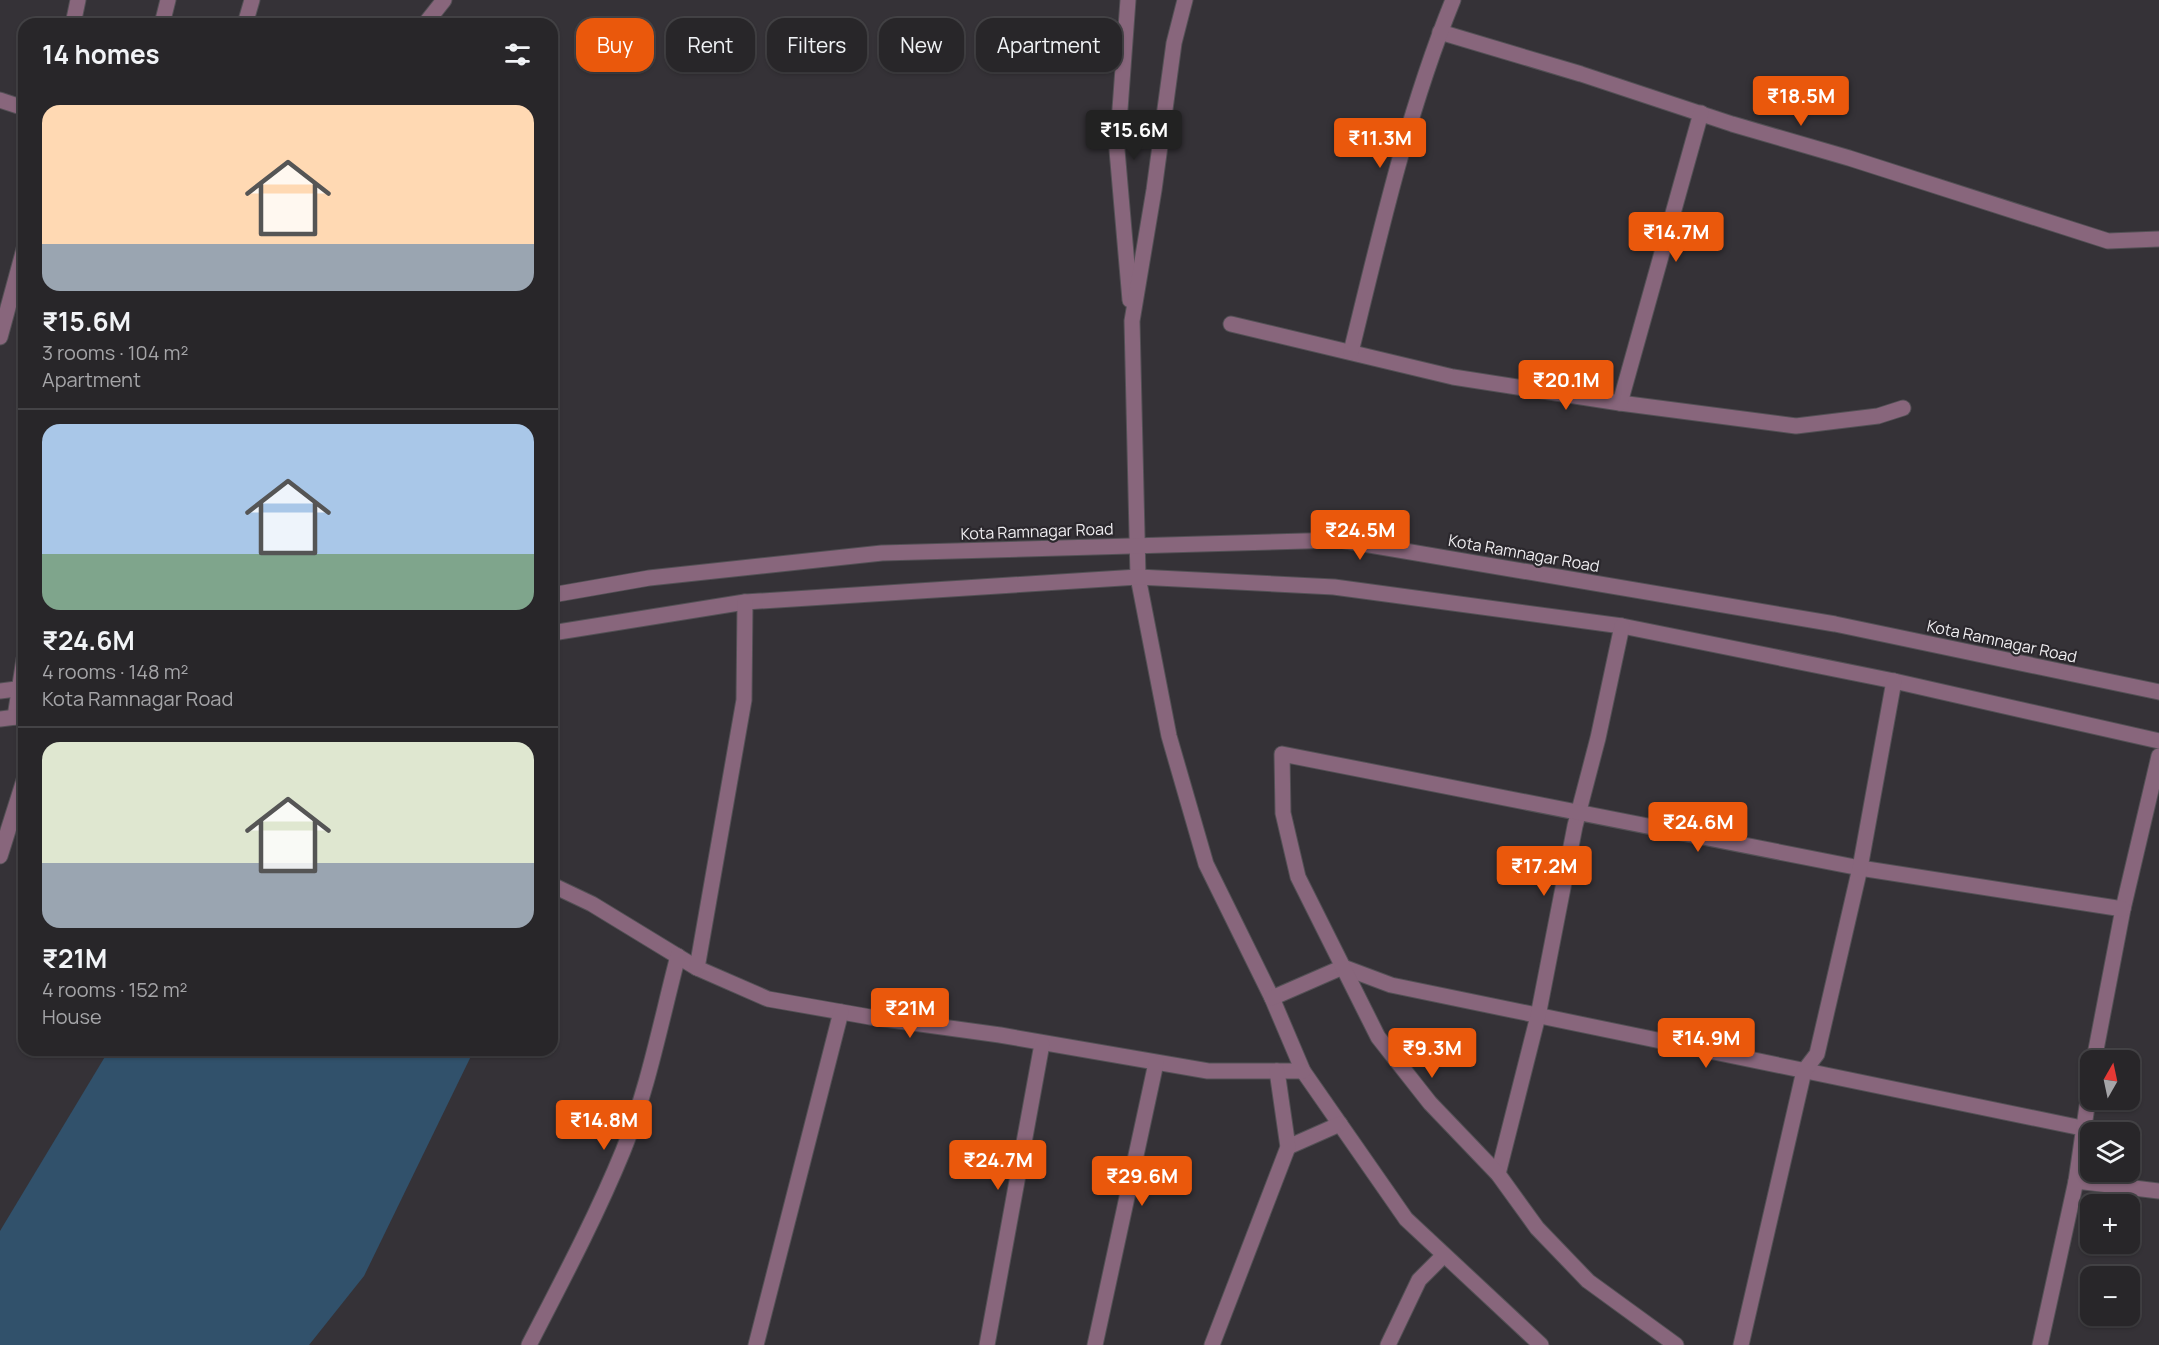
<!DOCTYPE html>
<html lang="en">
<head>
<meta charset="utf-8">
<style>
  body { margin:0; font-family:Manrope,sans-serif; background:#343235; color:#f1f3f6; height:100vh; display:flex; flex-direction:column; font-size:22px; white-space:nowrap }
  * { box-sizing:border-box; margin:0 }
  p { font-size:20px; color:#a5a5a8 }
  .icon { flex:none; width:33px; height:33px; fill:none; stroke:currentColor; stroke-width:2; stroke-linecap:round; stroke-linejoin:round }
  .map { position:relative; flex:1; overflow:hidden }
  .sheet { position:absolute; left:18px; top:18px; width:540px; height:1038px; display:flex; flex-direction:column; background:#282629; border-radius:18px; box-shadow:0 2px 4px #0004,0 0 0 2px #444346 }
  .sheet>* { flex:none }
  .guide { position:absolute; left:576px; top:18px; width:570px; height:54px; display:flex; gap:12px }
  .needle { width:39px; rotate:9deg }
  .tools { position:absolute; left:2080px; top:1050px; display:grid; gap:12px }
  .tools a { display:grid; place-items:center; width:60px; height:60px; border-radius:12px; background:#282629; box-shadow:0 2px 4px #0004,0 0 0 2px #444346; font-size:30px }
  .price { position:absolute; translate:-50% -51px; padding:0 14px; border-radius:6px; background:#ea580c; color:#fff; font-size:20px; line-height:39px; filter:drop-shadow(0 2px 3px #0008) }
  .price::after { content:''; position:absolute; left:50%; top:36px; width:18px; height:14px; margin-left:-9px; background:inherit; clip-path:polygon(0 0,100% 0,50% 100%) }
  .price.active { background:#222; color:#fff }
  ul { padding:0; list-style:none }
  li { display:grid; align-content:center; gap:12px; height:318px; padding:0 24px }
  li+li { border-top:2px solid #444346 }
  li span { display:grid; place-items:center; height:186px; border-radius:18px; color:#555 }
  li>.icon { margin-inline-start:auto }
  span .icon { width:108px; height:108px; fill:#fffc; stroke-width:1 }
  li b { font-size:26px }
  h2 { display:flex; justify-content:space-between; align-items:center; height:72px; padding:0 24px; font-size:26px }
  .chip { padding:0 21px; border-radius:18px; background:#282629; box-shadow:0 2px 4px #0004,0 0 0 2px #444346; font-size:21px; line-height:54px }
  .chip.active { background:#ea580c; color:#fff }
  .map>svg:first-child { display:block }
</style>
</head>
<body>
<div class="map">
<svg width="2159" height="1345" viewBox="0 0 2159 1345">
  <rect width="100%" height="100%" fill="#353237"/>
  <polygon fill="#31516b" points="109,1050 474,1050 364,1276 309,1345 0,1345 0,1231"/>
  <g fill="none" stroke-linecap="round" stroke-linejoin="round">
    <g stroke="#535055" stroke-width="17">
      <g id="minor">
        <polyline points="1128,0 1117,150 1130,300"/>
        <polyline points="1185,0 1174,43 1154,190 1132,321 1138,577 1169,736 1206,864 1272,998 1303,1071 1406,1219 1541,1345"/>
        <polyline points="73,24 78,0"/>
        <polyline points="162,24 168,0"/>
        <polyline points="245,24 252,0"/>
        <polyline points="425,24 444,0"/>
        <polyline points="1440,32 1581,74 1732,124 1849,158 2108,241 2159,239"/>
        <polyline points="0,100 24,108"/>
        <polyline points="1231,324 1453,377 1620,403 1796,426 1878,416 1903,408"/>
        <polyline points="0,337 24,249"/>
        <path d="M1351 352C1380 234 1407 113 1453 0"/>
        <polyline points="1620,403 1701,113"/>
        <polyline points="552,595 649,578 882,553 1340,540 1835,624 2159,692"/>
        <polyline points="552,633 745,602 1138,577 1334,587 1622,626 1894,681 2159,741"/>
        <polyline points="0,691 24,688"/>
        <polyline points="15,717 24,659"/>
        <polyline points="0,719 24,716"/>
        <polyline points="0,856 24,780"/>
        <polyline points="552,885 592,904 697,968 768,999 870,1017 1000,1035 1208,1071 1303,1071"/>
        <polyline points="697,968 744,700 745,602"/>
        <polyline points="1272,998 1343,967 1391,985 2082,1128"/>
        <polyline points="2094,1060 2123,909 2159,756"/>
        <polyline points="1288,1147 1340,1124"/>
        <polyline points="1498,1174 1538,1016 1575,826 1598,738 1622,626"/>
        <polyline points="2076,1181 2159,1191"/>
        <path d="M529 1345C562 1281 596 1217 623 1151 648 1089 661 1021 678 956"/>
        <polyline points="756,1345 841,1012"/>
        <polyline points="987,1345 1042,1044"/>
        <polyline points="1095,1345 1156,1063"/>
        <polyline points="1212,1345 1288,1147 1277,1071"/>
        <polyline points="1388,1345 1419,1280 1444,1255"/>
        <polyline points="1676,1345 1588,1281 1537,1228 1498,1174 1430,1103 1378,1037 1298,877 1283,813 1282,754 1860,868 2123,909"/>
        <polyline points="1741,1345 1804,1071 1817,1054 1860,868 1894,681"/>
        <polyline points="2040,1345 2076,1181 2091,1079"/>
      </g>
    </g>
    <use href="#minor" stroke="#88667c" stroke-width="15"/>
  </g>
  <g text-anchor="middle" stroke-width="4.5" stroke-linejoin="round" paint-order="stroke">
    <g font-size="16" fill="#efedf0" stroke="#2b282d">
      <text transform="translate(1037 531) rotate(-2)" y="6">Kota Ramnagar Road</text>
      <text transform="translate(1524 553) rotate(10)" y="6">Kota Ramnagar Road</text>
      <text transform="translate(2002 641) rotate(12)" y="6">Kota Ramnagar Road</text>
    </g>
  </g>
</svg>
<div class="tools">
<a><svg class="needle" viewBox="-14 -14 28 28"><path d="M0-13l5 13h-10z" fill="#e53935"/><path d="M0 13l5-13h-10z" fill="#a5a5a8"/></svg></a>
<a><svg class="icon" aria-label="layers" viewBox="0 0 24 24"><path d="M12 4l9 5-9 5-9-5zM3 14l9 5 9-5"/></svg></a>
<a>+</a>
<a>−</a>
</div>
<b class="price" style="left:1801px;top:127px">₹18.5M</b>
<b class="price active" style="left:1134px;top:161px">₹15.6M</b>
<b class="price" style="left:1380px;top:169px">₹11.3M</b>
<b class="price" style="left:1676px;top:263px">₹14.7M</b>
<b class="price" style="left:1566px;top:411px">₹20.1M</b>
<b class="price" style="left:1360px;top:561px">₹24.5M</b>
<b class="price" style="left:1698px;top:853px">₹24.6M</b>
<b class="price" style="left:1544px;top:897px">₹17.2M</b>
<b class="price" style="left:910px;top:1039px">₹21M</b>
<b class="price" style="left:1706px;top:1069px">₹14.9M</b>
<b class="price" style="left:1432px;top:1079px">₹9.3M</b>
<b class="price" style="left:604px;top:1151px">₹14.8M</b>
<b class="price" style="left:998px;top:1191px">₹24.7M</b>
<b class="price" style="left:1142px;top:1207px">₹29.6M</b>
<div class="guide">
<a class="chip active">Buy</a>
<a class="chip">Rent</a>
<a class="chip">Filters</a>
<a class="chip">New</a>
<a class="chip">Apartment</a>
</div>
<section class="sheet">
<h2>14 homes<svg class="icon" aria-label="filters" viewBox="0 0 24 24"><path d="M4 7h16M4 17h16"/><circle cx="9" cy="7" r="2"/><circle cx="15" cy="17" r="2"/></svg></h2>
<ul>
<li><span style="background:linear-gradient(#ffd9b3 75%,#9aa5b1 0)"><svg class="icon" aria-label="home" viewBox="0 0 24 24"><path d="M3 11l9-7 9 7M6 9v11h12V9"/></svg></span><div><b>₹15.6M</b><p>3 rooms · 104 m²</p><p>Apartment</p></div></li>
<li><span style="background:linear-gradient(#a9c7e8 70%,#7fa58c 0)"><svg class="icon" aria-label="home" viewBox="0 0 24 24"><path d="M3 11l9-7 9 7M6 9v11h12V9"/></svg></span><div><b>₹24.6M</b><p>4 rooms · 148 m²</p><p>Kota Ramnagar Road</p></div></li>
<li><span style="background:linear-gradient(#dfe7d0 65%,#9aa5b1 0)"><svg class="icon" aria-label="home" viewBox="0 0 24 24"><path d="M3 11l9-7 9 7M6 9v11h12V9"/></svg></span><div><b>₹21M</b><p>4 rooms · 152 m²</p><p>House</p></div></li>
</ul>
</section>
</div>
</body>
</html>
